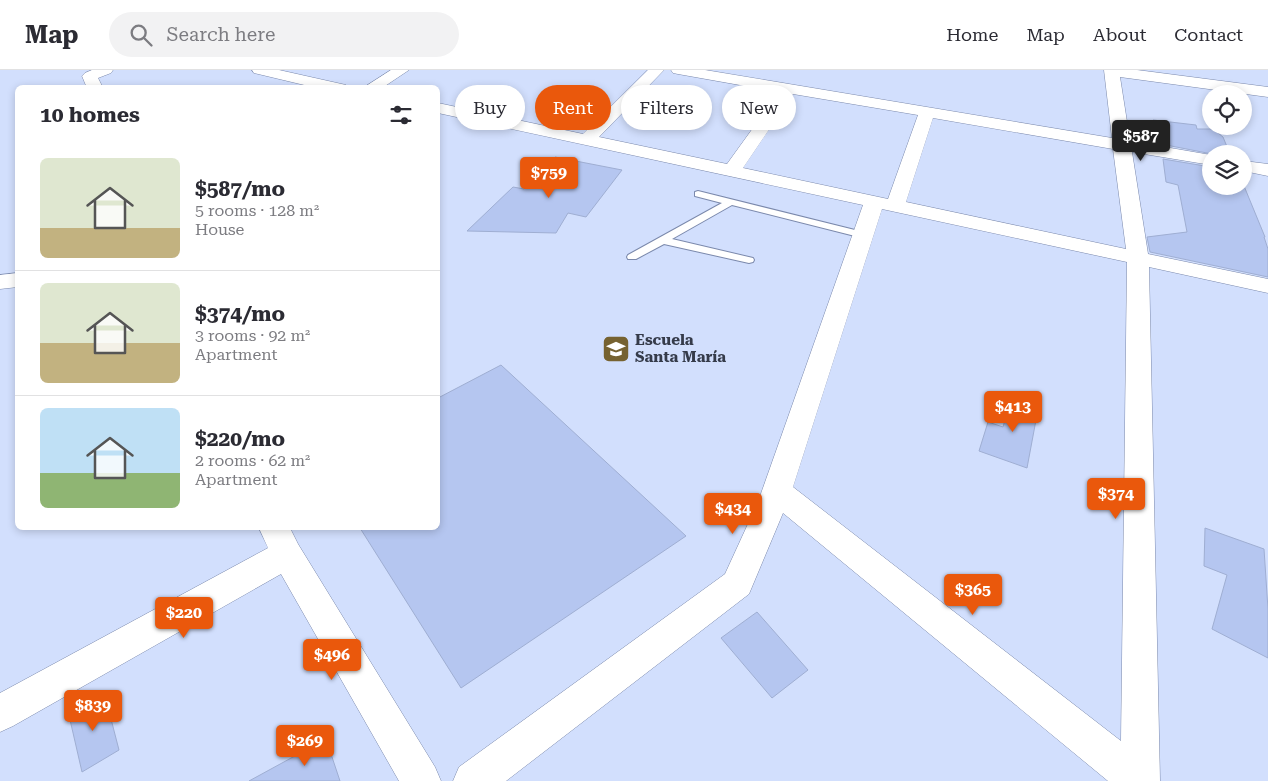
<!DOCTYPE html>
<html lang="en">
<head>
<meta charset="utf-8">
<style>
  body { margin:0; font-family:"Roboto Serif",serif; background:#f2f2f3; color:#2b2b33; height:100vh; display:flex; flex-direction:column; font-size:19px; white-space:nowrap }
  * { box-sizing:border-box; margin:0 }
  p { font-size:16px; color:#7c7c81 }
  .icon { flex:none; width:28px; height:28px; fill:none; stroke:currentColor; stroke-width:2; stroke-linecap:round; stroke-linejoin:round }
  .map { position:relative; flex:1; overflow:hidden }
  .panel { position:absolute; left:15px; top:15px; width:425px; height:445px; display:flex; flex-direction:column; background:#fff; border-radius:8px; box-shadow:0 2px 8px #0003 }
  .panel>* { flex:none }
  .top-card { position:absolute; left:455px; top:15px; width:475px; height:45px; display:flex; gap:10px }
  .controls { position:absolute; left:1202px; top:15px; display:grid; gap:10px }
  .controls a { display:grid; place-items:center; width:50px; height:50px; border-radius:50%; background:#fff; box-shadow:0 2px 8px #0003; font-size:25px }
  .price { position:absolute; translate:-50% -42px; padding:0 11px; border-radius:5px; background:#ea580c; color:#fff; font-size:16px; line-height:32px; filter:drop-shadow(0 1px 2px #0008) }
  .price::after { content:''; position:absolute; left:50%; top:30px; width:15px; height:11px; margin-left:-8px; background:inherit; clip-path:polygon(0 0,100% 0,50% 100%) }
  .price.selected { background:#222; color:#fff }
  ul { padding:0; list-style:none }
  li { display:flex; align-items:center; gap:15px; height:125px; padding:0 25px }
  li+li { border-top:1px solid #e1e1e2 }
  li span { display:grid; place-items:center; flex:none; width:140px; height:100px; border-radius:8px; color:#555 }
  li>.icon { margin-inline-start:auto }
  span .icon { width:60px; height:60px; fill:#fffc; stroke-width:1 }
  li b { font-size:21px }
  h2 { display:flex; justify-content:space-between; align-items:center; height:60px; padding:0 25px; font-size:21px }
  .chip { padding:0 18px; border-radius:22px; background:#fff; box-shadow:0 2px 8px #0003; font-size:18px; line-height:45px }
  .chip.selected { background:#ea580c; color:#fff }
  header { display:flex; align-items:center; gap:30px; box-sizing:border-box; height:70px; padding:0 25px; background:#fff; border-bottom:1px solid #e1e1e2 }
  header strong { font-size:24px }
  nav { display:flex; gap:28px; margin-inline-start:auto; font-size:18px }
  .search { width:350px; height:45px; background:#f2f2f3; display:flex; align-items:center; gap:12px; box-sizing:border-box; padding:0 18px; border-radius:28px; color:#7c7c81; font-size:19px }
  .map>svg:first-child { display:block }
</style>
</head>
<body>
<header>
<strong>Map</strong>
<div class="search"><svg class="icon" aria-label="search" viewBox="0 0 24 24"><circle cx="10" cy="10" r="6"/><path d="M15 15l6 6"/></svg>Search here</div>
<nav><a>Home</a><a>Map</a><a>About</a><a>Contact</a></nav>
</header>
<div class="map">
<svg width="1268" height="711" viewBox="0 0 1268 711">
  <rect width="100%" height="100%" fill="#d2dffd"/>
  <g fill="#b5c6f0" stroke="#9faed2">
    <polygon points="1153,50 1196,55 1197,59 1213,59 1223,67 1230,84 1212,84 1161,74"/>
    <polygon points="555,87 622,100 586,147 568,143 556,163 467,161 513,117 524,119"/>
    <polygon points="1163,89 1211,97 1211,116 1244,116 1265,167 1264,167 1268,179 1268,207 1150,182 1147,167 1187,162 1178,115 1166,112"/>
    <polygon points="501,295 686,466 461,618 360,458 438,458 438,328"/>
    <polygon points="1012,325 1039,334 1027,398 979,381 988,352 1003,357"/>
    <polygon points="1205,458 1264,479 1268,539 1268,588 1212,559 1227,505 1204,496"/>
    <polygon points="757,542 808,600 772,628 721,568"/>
    <polygon points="104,622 119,680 82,702 68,641"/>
    <polygon points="326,669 340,711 249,711"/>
  </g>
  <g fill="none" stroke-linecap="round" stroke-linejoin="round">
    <g stroke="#7b89ac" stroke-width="2">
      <polygon id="lane" points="698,121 867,163 868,165 863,168 732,135 672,169 753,188 754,190 753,192 749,193 664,174 636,189 628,189 627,187 628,185 722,133 695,126 695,122"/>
    </g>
    <g stroke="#7b89ac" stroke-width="1">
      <g id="street">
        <polygon points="92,0 113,0 111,3 98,8 103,18 87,18 82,6 85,3"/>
        <polygon points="252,0 279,0 346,15 347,18 317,18 254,3"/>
        <polygon points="391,0 409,0 382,18 363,18"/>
        <path d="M648 0H664L599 67 727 94 779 22 678 4 673 3 671 0H705L1112 68 1104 0H1137L1268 17V27L1120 7 1130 71 1211 85V95L1132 82 1148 184 1268 209V223L1149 197 1160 711H1108L783 443 749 524 506 711H453L459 697 725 504 758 432 863 135 438 43V33L583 64ZM793 24 918 45 888 129 743 98ZM933 48 1113 79 1126 179 906 132ZM882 139 1127 192 1121 671 793 417Z"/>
        <polygon points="1244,91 1268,94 1268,106 1244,101"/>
        <polygon points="18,203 18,217 0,219 0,205"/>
        <polygon points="259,458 290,458 298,474 435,697 441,711 399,711 281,504 13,656 0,662 0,623 268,478"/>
      </g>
    </g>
    <use href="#lane" fill="#fff" fill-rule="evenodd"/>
    <use href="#street" fill="#fff" fill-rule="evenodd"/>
  </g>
  <defs>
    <g id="school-square" transform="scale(1.4375)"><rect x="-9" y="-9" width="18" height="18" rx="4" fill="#766231" stroke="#d2dffd"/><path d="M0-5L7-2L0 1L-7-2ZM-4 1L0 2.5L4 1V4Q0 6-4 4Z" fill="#fff"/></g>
  </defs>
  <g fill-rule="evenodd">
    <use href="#school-square" x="616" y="279"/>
  </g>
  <g text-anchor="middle" stroke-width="5" stroke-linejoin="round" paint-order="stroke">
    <g font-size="15" font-weight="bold" fill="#353b4a" stroke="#d2dffd" text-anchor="start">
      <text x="635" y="275">Escuela<tspan x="635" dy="17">Santa María</tspan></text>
    </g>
  </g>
</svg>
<div class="controls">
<a><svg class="icon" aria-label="locate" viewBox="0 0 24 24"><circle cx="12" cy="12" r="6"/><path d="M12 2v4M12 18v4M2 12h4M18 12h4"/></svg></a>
<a><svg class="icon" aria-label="layers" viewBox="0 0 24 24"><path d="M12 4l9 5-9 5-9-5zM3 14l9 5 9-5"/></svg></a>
</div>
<b class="price selected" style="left:1141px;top:92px">$587</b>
<b class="price" style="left:549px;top:129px">$759</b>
<b class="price" style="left:1013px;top:363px">$413</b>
<b class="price" style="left:1116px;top:450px">$374</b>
<b class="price" style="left:733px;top:465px">$434</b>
<b class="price" style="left:973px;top:546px">$365</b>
<b class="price" style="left:184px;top:569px">$220</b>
<b class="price" style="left:332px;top:611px">$496</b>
<b class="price" style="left:93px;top:662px">$839</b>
<b class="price" style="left:305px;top:697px">$269</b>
<div class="top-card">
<a class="chip">Buy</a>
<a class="chip selected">Rent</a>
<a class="chip">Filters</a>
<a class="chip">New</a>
</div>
<section class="panel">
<h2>10 homes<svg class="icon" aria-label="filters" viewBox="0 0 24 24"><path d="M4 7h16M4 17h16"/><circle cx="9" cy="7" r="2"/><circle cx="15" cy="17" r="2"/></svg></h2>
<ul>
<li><span style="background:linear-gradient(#dfe7d0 70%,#c2b280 0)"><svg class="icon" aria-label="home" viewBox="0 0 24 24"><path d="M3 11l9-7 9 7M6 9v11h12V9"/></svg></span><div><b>$587/mo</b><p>5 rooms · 128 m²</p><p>House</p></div></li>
<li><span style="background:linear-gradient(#dfe7d0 60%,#c2b280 0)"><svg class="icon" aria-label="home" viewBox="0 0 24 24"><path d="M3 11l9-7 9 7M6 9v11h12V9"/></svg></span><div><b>$374/mo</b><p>3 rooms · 92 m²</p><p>Apartment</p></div></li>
<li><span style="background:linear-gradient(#bfe0f5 65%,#8fb573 0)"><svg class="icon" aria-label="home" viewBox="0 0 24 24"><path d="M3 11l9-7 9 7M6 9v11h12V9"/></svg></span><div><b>$220/mo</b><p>2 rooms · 62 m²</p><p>Apartment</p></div></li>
</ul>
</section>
</div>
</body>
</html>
